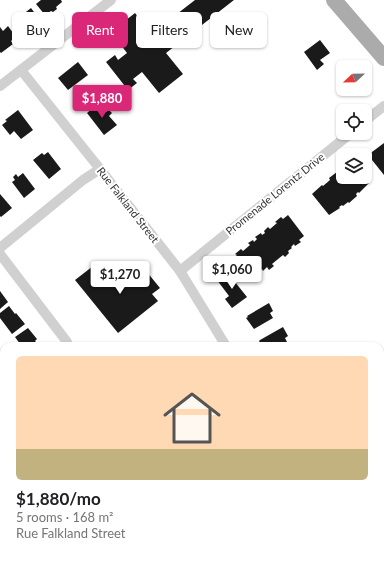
<!DOCTYPE html>
<html lang="en">
<head>
<meta charset="utf-8">
<style>
  body { margin:0; font-family:Lato,sans-serif; background:#f2f2f2; color:#202124; height:100vh; display:flex; flex-direction:column; font-size:15px; white-space:nowrap }
  * { box-sizing:border-box; margin:0 }
  p { font-size:13px; color:#757577 }
  .icon { flex:none; width:22px; height:22px; fill:none; stroke:currentColor; stroke-width:2; stroke-linecap:round; stroke-linejoin:round }
  .map { position:relative; flex:1; overflow:hidden }
  .details { position:absolute; left:0px; top:342px; width:384px; height:220px; display:flex; flex-direction:column; background:#fff; border-radius:12px 12px 0 0; box-shadow:0 1px 3px #0004 }
  .details>* { flex:none }
  .top-card { position:absolute; left:12px; top:12px; width:360px; height:36px; display:flex; gap:8px }
  .needle { width:26px; rotate:248deg }
  .controls { position:absolute; left:336px; top:60px; display:grid; gap:8px }
  .controls a { display:grid; place-items:center; width:36px; height:36px; border-radius:6px; background:#fff; box-shadow:0 1px 3px #0004; font-size:20px }
  .price { position:absolute; translate:-50% -34px; padding:0 9px; border-radius:4px; background:#fff; color:#222; font-size:13px; line-height:26px; filter:drop-shadow(0 1px 2px #0008) }
  .price::after { content:''; position:absolute; left:50%; top:24px; width:12px; height:9px; margin-left:-6px; background:inherit; clip-path:polygon(0 0,100% 0,50% 100%) }
  .price.on { background:#db2777; color:#fff }
  ul { padding:0; list-style:none }
  li { display:grid; align-content:center; gap:8px; height:212px; padding:0 16px }
  li span { display:grid; place-items:center; height:124px; border-radius:6px; color:#555 }
  li>.icon { margin-inline-start:auto }
  span .icon { width:72px; height:72px; fill:#fffc; stroke-width:1 }
  li b { font-size:17px }
  .chip { padding:0 14px; border-radius:6px; background:#fff; box-shadow:0 1px 3px #0004; font-size:14px; line-height:36px }
  .chip.on { background:#db2777; color:#fff }
  .map>svg:first-child { display:block }
</style>
</head>
<body>
<div class="map">
<svg width="384" height="562" viewBox="0 0 384 562">
  <rect width="100%" height="100%" fill="#fff"/>
  <g fill="#1a1a1a">
    <polygon points="41,0 61,0 62,2 56,7 57,9 53,12 51,11 45,15 36,4"/>
    <polygon points="195,0 234,0 166,53 183,74 159,93 142,72 133,79 137,83 128,90 106,62 115,55 118,60 127,53 111,32 135,13 151,34"/>
    <polygon points="31,8 40,20 33,26 34,27 22,34 12,23"/>
    <polygon points="8,26 16,37 11,41 13,44 1,53 0,52 0,27 3,31"/>
    <polygon points="320,40 330,53 320,60 324,64 317,70 304,52"/>
    <polygon points="78,62 88,75 68,90 58,78"/>
    <polygon points="99,103 106,112 109,110 112,113 109,116 117,125 104,135 87,113"/>
    <polygon points="18,110 33,130 21,139 14,131 10,135 2,125 7,121 5,120"/>
    <polygon points="384,143 384,175 368,155"/>
    <polygon points="48,152 61,169 49,179 33,160 42,153 44,155"/>
    <polygon points="343,169 343,177 364,177 369,183 359,193 358,192 356,194 357,196 349,203 348,202 343,206 342,205 339,207 340,208 329,215 312,194 322,185 323,186 330,180 329,178 337,172 338,174"/>
    <polygon points="23,173 35,189 24,198 12,182 15,180 13,177 16,174 18,177"/>
    <polygon points="0,194 12,208 1,217 0,216"/>
    <polygon points="288,215 304,236 299,240 301,242 295,246 294,244 291,247 292,248 288,251 289,253 285,257 283,255 272,264 274,266 269,270 267,267 263,271 262,269 259,272 261,274 255,278 254,277 249,280 232,259 237,255 235,254 241,249 243,251 250,245 248,243 253,240 254,242 257,239 255,237 261,233 262,235 265,233 264,231 268,227 270,229 277,223 275,222 281,217 283,219"/>
    <polygon points="97,263 116,285 142,266 160,288 152,294 158,301 118,333 75,280"/>
    <polygon points="227,272 247,297 232,308 225,299 229,296 217,280"/>
    <polygon points="0,291 8,302 0,309"/>
    <polygon points="269,303 273,311 270,313 273,318 254,329 246,318 248,317 247,316"/>
    <polygon points="9,306 15,314 16,313 25,324 12,334 0,318 0,313"/>
    <polygon points="283,327 288,336 285,338 287,342 281,346 262,346 259,341 260,340"/>
    <polygon points="28,328 37,339 35,341 40,346 12,346 17,342 19,344 20,344 15,337"/>
    <polygon points="0,363 4,368 4,374 0,377"/>
    <polygon points="4,442 4,461 0,464 0,445"/>
    <polygon points="4,517 4,535 0,538 0,520"/>
    <polygon points="109,558 128,558 131,562 113,562"/>
    <polygon points="200,558 217,558 214,562 197,562"/>
    <polygon points="287,558 308,558 311,561 290,562"/>
  </g>
  <g fill="none" stroke-linecap="round" stroke-linejoin="round">
    <g stroke="#d0d0d0" stroke-width="10">
      <polyline points="21,70 100,169 180,271 226,346"/>
      <polyline points="0,86 111,0"/>
      <polyline points="365,121 384,106"/>
      <polyline points="0,248 83,180 100,169"/>
      <polyline points="0,254 67,342 66,346"/>
      <polyline points="180,271 351,133"/>
      <polyline points="380,373 381,372"/>
      <polyline points="0,409 4,406"/>
      <polyline points="20,562 25,558"/>
    </g>
    <g stroke="#bdbdbd" stroke-width="14">
      <polyline points="380,537 384,534"/>
      <polyline points="349,562 354,558"/>
    </g>
    <polyline stroke="#ababab" stroke-width="16" points="334,0 384,58"/>
  </g>
  <g text-anchor="middle" stroke-width="4" stroke-linejoin="round" paint-order="stroke">
    <g font-size="11" fill="#333" stroke="#fff">
      <text transform="translate(275 194) rotate(-39)" y="4">Promenade Lorentz Drive</text>
      <text transform="translate(128 205) rotate(52)" y="4">Rue Falkland Street</text>
    </g>
  </g>
</svg>
<div class="controls">
<a><svg class="needle" viewBox="-14 -14 28 28"><path d="M0-13l5 13h-10z" fill="#e53935"/><path d="M0 13l5-13h-10z" fill="#757577"/></svg></a>
<a><svg class="icon" aria-label="locate" viewBox="0 0 24 24"><circle cx="12" cy="12" r="6"/><path d="M12 2v4M12 18v4M2 12h4M18 12h4"/></svg></a>
<a><svg class="icon" aria-label="layers" viewBox="0 0 24 24"><path d="M12 4l9 5-9 5-9-5zM3 14l9 5 9-5"/></svg></a>
</div>
<b class="price on" style="left:102px;top:119px">$1,880</b>
<b class="price" style="left:232px;top:290px">$1,060</b>
<b class="price" style="left:120px;top:295px">$1,270</b>
<div class="top-card">
<a class="chip">Buy</a>
<a class="chip on">Rent</a>
<a class="chip">Filters</a>
<a class="chip">New</a>
</div>
<section class="details">
<ul>
<li><span style="background:linear-gradient(#ffd9b3 75%,#c2b280 0)"><svg class="icon" aria-label="home" viewBox="0 0 24 24"><path d="M3 11l9-7 9 7M6 9v11h12V9"/></svg></span><div><b>$1,880/mo</b><p>5 rooms · 168 m²</p><p>Rue Falkland Street</p></div></li>
</ul>
</section>
</div>
</body>
</html>
